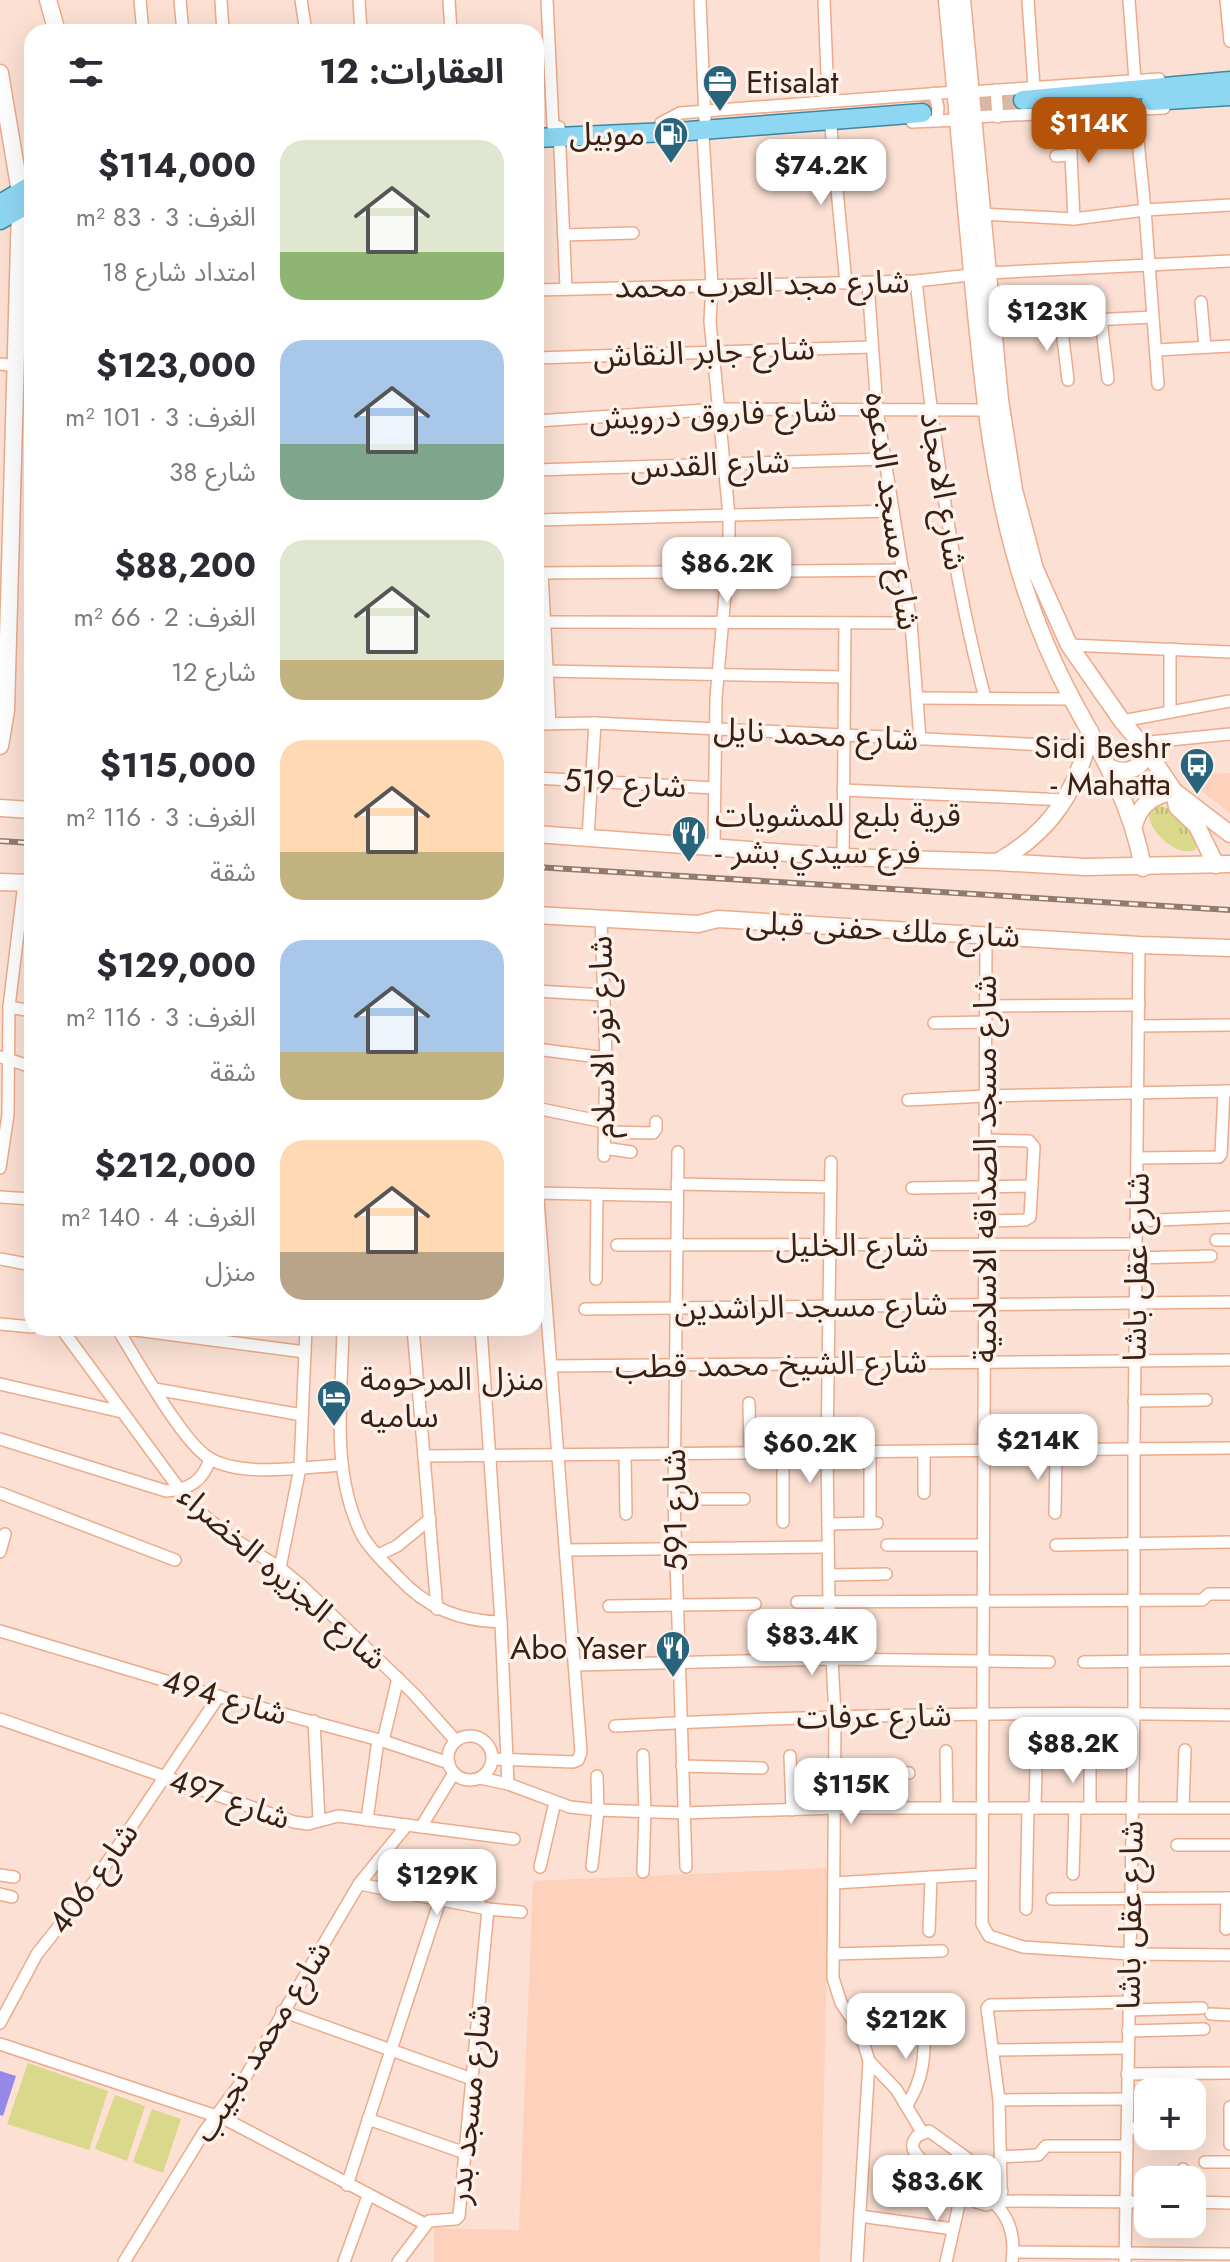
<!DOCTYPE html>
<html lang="ar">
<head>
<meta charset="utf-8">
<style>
  body { margin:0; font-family:Jost,"Noto Sans Arabic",sans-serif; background:#f2f2f3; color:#2b2b33; direction:rtl; height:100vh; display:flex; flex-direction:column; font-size:30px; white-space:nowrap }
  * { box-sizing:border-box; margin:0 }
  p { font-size:26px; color:#7c7c81 }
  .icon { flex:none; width:44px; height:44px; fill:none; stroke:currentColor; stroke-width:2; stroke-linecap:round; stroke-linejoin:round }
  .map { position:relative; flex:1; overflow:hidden; direction:ltr }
  .sheet { position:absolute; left:24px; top:24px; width:520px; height:1312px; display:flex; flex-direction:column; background:#fff; border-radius:24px; box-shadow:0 8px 32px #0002; direction:rtl }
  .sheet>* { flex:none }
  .buttons { position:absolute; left:1134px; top:2078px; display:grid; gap:16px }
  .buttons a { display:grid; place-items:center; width:72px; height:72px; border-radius:16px; background:#fff; box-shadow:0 8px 32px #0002; font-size:40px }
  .price { position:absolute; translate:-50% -68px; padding:0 18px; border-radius:16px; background:#fff; color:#222; font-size:26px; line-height:52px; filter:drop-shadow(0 2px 4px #0008) }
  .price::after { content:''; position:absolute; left:50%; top:48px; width:24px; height:18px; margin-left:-12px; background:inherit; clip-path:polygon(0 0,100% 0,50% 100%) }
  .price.selected { background:#b45309; color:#fff }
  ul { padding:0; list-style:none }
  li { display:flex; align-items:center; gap:24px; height:200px; padding:0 40px }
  li span { display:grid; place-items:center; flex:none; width:224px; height:160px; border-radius:24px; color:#555 }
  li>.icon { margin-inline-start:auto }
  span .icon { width:96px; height:96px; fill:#fffc; stroke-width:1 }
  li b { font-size:34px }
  h2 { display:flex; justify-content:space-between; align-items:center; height:96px; padding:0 40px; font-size:34px }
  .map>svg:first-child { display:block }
</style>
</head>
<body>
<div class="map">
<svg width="1230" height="2262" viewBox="0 0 1230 2262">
  <defs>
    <pattern id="grass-tufts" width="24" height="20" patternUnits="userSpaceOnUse" patternTransform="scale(2)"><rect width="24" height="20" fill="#d9d88b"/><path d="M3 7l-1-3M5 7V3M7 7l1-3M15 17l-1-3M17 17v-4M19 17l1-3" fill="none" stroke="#bbb977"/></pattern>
  </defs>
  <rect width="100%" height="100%" fill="#fbe0d3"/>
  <g fill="#fed1bc">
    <polygon points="1230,773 1230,813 1199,789 1186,775"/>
    <polygon points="829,1868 820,2262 434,2262 434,2228 519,2230 533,1881"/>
  </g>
  <path fill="url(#grass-tufts)" d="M1154 806C1178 806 1189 823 1199 841L1195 850C1176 858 1145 829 1149 809Z"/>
  <g fill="#d9d88b">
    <polygon points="28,2063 108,2091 89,2150 7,2124"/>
    <polygon points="115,2095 145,2106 127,2161 95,2149"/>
    <polygon points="152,2109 181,2119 163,2173 133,2162"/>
  </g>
  <polygon fill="#9489e8" points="0,2071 16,2076 3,2116 0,2115"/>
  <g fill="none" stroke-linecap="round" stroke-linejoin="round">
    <polyline stroke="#d4baad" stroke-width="18" stroke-dasharray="18 9" stroke-linecap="butt" points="921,106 1023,100"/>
    <g stroke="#ebab8b" stroke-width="14">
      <g id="street">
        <polyline points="140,0 143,32"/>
        <polyline points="180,0 183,32"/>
        <polyline points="221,0 223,32"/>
        <polyline points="301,0 306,32"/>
        <polyline points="359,0 361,32"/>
        <polyline points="449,0 451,32"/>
        <polyline points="547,0 553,127"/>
        <polyline points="700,0 705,120"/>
        <polyline points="824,0 828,100"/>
        <polyline points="1028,0 1034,87"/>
        <polyline points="1129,0 1135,80"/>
        <polyline points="1226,0 1230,41"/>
        <polyline points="996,90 998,117"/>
        <polyline points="970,92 1159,79"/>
        <polyline points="934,93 938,107 937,121"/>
        <polyline points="1135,111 1145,210 1158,384"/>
        <polyline points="1069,113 1074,219"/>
        <polyline points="972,117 1164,108"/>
        <polyline points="912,122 958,120"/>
        <polyline points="661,123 680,113 955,92"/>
        <polyline points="559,127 566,289"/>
        <polyline points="831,128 846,283"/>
        <polyline points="703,135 712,285 710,321 729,515 729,549 716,698 714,846"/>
        <polyline points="1056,156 1071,155"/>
        <polyline points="982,214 1074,219 1145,210 1230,205"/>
        <polyline points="536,234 537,234"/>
        <polyline points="564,235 633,233"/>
        <path d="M916 281C932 422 949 561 985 698"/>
        <polyline points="868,283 877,410 911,623 920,739"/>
        <polyline points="536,290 916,281 988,273 1230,261"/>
        <polyline points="1201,302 1205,347"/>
        <polyline points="1101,320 1108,379"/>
        <polyline points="1061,322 1068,380"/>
        <polyline points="993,325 1153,317"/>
        <polyline points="1157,350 1230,346"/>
        <polyline points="536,358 871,347"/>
        <polyline points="0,364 16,366"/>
        <polyline points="536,421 720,409 986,410"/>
        <polyline points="536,470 884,459"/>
        <polyline points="536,520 893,511"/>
        <polyline points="536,573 903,570"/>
        <polyline points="542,573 550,724"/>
        <polyline points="544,622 911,623"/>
        <polyline points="1069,645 1230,652"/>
        <polyline points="547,671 844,677"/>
        <polyline points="918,698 1072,699"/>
        <polyline points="1170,712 1170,649"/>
        <polyline points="1122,721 1230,701"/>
        <polyline points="536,724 595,723 1069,746 1081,741 1088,734"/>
        <polyline points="1140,743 1230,734"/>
        <polyline points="536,778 714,788"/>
        <polyline points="843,790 1066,800"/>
        <polyline points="588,838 595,723"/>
        <polyline points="843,857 845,623"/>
        <polyline points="601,919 606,1058 604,1156"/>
        <polyline points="986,935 982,1924 989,1936 1023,1947 1130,1954 1230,1955"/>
        <polyline points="536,991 605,995"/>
        <polyline points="986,1006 1139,1005"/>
        <polyline points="9,1007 32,1011"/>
        <polyline points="934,1023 986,1022"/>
        <polyline points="1138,1026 1230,1025"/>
        <polyline points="536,1049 606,1058"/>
        <polyline points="1,1057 32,1067"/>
        <polyline points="908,1100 985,1096 1230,1091"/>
        <polyline points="536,1108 604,1122"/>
        <polyline points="604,1132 653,1133 656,1129 656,1122"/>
        <polyline points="604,1148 631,1152"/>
        <polyline points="678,1152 674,1499 686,1867"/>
        <polyline points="1137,1158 1219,1157 1221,1154 1224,1091"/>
        <polyline points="831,1162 827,1453 829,1601 835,1716 833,1978 841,2003 860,2031 869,2061 857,2262"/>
        <polyline points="0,1168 8,1115 9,1007 24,883"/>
        <polyline points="677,1184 831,1187"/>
        <polyline points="912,1188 1032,1186"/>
        <polyline points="536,1193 677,1196"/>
        <polyline points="0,1197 32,1199"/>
        <polyline points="985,1221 1025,1220 1030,1217 1034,1147 1029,1141 985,1140"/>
        <polyline points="1136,1221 1230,1217"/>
        <polyline points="1216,1240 1230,1240"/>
        <polyline points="617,1245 1136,1244"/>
        <polyline points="1135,1258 1211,1256"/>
        <polyline points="0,1259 32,1265"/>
        <polyline points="596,1279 597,1194"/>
        <polyline points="585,1309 1230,1302"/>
        <polyline points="0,1324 32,1327"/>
        <polyline points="61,1328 180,1490 196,1509 229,1536 280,1568 302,1586 414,1694 456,1741"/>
        <path d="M117 1328C135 1357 183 1443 209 1458 241 1478 305 1467 342 1465"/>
        <polyline points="120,1328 305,1352"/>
        <path d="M343 1328C342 1395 330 1472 362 1535 370 1550 386 1564 398 1577 427 1608 459 1621 501 1622"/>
        <polyline points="413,1328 437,1609"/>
        <polyline points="481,1328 501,1622 508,1784"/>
        <polyline points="552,1366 1230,1360"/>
        <polyline points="0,1384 122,1412"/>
        <polyline points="155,1389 302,1415"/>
        <polyline points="1134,1401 1206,1400"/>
        <polyline points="749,1403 750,1454"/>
        <path d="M0 1439 166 1491C189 1490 203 1481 210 1459"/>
        <polyline points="924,1452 924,1493"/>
        <polyline points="783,1453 783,1522"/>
        <polyline points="870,1453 870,1523"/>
        <polyline points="625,1455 626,1514"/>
        <polyline points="424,1456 1230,1448"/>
        <polyline points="0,1493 175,1560"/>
        <polyline points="674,1499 744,1499"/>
        <polyline points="1055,1513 1056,1451"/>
        <polyline points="828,1524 877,1523"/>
        <polyline points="887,1545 983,1545"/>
        <polyline points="1056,1545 1230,1542"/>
        <polyline points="566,1550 828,1547"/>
        <polyline points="0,1552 5,1534"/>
        <polyline points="378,1555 397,1546 430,1519"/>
        <polyline points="280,1568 300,1468 306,1328"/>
        <polyline points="829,1575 886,1574"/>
        <polyline points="797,1602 1202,1600 1209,1594 1230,1594"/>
        <polyline points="609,1606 755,1604"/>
        <polyline points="0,1631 206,1693 383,1741 449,1763"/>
        <polyline points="1084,1662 1230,1660"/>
        <polyline points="575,1665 833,1659 1049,1662"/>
        <polyline points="0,1719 294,1822 308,1824 338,1816 514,1839"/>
        <polyline points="314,1721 319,1820"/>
        <path d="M615 1726C820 1715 1025 1711 1230 1715"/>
        <circle cx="470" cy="1758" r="22"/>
        <polyline points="383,1741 398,1678"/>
        <polyline points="946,1751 947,1808"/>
        <polyline points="790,1756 792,1810"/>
        <polyline points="493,1759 573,1762 578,1760 581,1752 536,1174"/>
        <polyline points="1090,1763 1090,1808"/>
        <polyline points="682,1766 762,1768"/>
        <polyline points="836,1771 909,1773"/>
        <polyline points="480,1778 508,1784 570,1807 598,1810 684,1813 836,1808 1230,1808"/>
        <polyline points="1035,1808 1036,1769"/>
        <polyline points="1183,1808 1185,1750"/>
        <polyline points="367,1820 378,1740"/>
        <polyline points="421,1827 454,1773"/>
        <polyline points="1177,1845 1230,1845"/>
        <polyline points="592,1866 598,1810 597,1776"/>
        <polyline points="540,1867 555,1802"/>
        <polyline points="643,1872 645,1812 643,1755"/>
        <polyline points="1073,1874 1075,1808"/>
        <polyline points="0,1875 14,1877"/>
        <polyline points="834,1883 982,1874"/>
        <polyline points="359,1884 488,1909 521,1912"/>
        <polyline points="0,1894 12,1897"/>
        <polyline points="421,1896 430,1861"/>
        <polyline points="1052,1899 1230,1898"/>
        <polyline points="478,1907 484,1868"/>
        <polyline points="1026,1909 1028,1808"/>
        <polyline points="1226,1929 1227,1898"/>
        <polyline points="929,1931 931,1877"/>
        <polyline points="833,1954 942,1951"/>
        <polyline points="1129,2010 1202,2008"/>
        <polyline points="282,2011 472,2079"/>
        <polyline points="1211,2014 1230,2015"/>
        <path d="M852 2017 920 2013 925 2018C924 2052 926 2075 907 2105"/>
        <polyline points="0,2023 37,1954 94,1882 219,1696"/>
        <polyline points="1128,2031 1204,2029"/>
        <polyline points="0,2044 225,2119 425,2224"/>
        <polyline points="994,2050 1128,2048"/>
        <polyline points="869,2061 896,2089 922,2132"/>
        <polyline points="1127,2074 1230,2073"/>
        <polyline points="999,2100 1127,2099"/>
        <polyline points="1230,2107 1230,2144"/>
        <polyline points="368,2119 465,2153"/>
        <polyline points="1127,2128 1148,2128"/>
        <polyline points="1192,2128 1197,2128"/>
        <path d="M929 2131 993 2177 1002 2191 998 2201 986 2205 976 2202C964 2192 916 2162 913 2148 912 2142 914 2141 917 2136Z"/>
        <polyline points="1000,2157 1038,2155 1046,2146 1127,2146"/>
        <polyline points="1205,2162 1230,2162"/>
        <polyline points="1183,2180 1183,2169"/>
        <polyline points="347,2185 440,1900"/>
        <polyline points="1001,2186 999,2100 987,2008 990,2005 1129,2002"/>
        <polyline points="998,2201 1148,2202"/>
        <polyline points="1192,2202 1230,2203"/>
        <path d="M995 2204C1012 2220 1015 2240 1012 2262"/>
        <polyline points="860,2216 953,2229"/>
        <polyline points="1013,2252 1230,2254"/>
        <polyline points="124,2262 204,2132 246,2076 359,1884 407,1825"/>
        <polyline points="344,2262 368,2196"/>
        <polyline points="398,2262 429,2221 456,2219 459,2216 488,1909"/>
        <polyline points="946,2262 962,2191"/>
        <polyline points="1125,2262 1134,1713 1134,1450 1139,945"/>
      </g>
    </g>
    <g stroke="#ebab8b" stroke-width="19">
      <g id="secondary">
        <polyline points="48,0 57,32"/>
        <path d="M947 0C955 91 963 182 972 272 981 365 989 458 1013 548 1027 601 1047 652 1073 701 1103 756 1132 805 1143 868"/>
        <polyline points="962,0 1000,400 1014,490 1035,569 1069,645 1122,721 1147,751 1174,791 1230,834"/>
        <polyline points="0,73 20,192"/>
        <polyline points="0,746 6,711 20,208"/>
        <path d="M1111 768C1127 775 1143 768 1147 751"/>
        <polyline points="0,808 32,810"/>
        <path d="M1134 826C1139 804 1153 796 1174 791L1177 807 1197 826 1216 865"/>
        <polyline points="536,834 843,857 998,862 1085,867 1230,864"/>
        <path d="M999 861C1051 831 1079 789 1090 731"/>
        <polyline points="0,882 32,883"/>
        <polyline points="536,915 698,924 718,919 1139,945 1230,948"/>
      </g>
    </g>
    <g stroke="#3f86a0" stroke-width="21">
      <g id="primary">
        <polyline points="1023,100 1230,81"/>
        <polyline points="1151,101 1230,96"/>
        <polyline points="536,138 689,131 922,113"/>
        <polyline points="0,204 32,185"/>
        <polyline points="0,220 32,202"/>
      </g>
    </g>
    <use href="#street" stroke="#fff" stroke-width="11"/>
    <use href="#secondary" stroke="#fff" stroke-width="16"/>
    <use href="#primary" stroke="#8ed7f3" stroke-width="18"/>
    <g stroke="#947a6e" stroke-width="6">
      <g id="rail">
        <polyline points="0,841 32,843"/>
        <polyline points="536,867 1230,910"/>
      </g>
    </g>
    <use href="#rail" stroke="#fef1ea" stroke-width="3" stroke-dasharray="9" stroke-linecap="butt"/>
  </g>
  <defs>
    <g id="office-pin" transform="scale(1.8)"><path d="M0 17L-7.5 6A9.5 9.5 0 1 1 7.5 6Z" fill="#28647c" stroke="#fef1ea"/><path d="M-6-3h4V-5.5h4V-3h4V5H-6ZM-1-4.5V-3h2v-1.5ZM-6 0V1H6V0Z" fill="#fff"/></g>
    <g id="fuel-pin" transform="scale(1.8)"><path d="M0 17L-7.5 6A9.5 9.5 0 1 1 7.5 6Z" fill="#28647c" stroke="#fef1ea"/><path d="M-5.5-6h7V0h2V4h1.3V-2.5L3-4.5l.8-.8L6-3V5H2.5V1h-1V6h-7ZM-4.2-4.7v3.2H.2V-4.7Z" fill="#fff"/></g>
    <g id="bus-pin" transform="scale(1.8)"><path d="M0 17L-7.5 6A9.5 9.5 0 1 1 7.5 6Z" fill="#28647c" stroke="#fef1ea"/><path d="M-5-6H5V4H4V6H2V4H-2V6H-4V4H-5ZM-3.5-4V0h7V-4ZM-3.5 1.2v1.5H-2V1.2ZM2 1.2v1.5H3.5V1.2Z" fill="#fff"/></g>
    <g id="restaurant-pin" transform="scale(1.8)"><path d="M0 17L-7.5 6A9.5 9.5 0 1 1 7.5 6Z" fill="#28647c" stroke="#fef1ea"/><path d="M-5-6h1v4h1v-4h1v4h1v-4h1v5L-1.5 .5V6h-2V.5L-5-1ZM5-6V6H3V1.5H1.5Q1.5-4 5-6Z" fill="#fff"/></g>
    <g id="hotel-pin" transform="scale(1.8)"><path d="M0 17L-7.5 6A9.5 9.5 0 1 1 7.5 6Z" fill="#28647c" stroke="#fef1ea"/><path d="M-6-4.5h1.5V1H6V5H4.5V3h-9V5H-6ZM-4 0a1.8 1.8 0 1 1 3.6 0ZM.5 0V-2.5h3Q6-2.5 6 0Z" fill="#fff"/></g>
  </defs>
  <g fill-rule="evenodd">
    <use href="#office-pin" x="720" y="82"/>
    <use href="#fuel-pin" x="671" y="134"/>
    <use href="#bus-pin" x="1197" y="765"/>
    <use href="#restaurant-pin" x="689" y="833"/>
    <use href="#hotel-pin" x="334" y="1397"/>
    <use href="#restaurant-pin" x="673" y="1648"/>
  </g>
  <g text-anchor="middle" stroke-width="7" stroke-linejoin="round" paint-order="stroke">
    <g font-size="32" fill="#392014" stroke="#fef1ea" text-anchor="start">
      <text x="746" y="93">Etisalat</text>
      <text x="645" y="145" text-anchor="end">موبيل</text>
      <text x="1171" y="758" text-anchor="end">Sidi Beshr<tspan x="1171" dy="37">- Mahatta</tspan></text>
      <text x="715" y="826">قرية بلبع للمشويات<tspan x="715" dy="37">- فرع سيدي بشر</tspan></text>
      <text x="360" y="1390">منزل المرحومة<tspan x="360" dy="37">ساميه</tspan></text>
      <text x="647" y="1659" text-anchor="end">Abo Yaser</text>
    </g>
    <g font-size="32" fill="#392014" stroke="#fef1ea">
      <text transform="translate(762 284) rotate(-1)" y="11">شارع مجد العرب محمد</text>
      <text transform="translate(704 352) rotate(-2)" y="11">شارع جابر النقاش</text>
      <text transform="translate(713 414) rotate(-2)" y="11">شارع فاروق درويش</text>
      <text transform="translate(710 464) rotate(-2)" y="11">شارع القدس</text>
      <text transform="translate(944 491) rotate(81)" y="11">شارع الامجاد</text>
      <text transform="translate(893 511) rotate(82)" y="11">شارع مسجد الدعوه</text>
      <text transform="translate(816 734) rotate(3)" y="11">شارع محمد نايل</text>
      <text transform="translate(625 783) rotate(3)" y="11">شارع 519</text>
      <text transform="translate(883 929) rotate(3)" y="11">شارع ملك حفنى قبلى</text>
      <text transform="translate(602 1037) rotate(-91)" y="11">شارع نور الاسلام</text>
      <text transform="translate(985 1169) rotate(-90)" y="11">شارع مسجد الصداقه الاسلامية</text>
      <text x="852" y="1256">شارع الخليل</text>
      <text transform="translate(1136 1267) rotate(-89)" y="11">شارع عقل باشا</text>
      <text transform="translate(811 1306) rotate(-1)" y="11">شارع مسجد الراشدين</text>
      <text transform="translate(771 1364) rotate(-1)" y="11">شارع الشيخ محمد قطب</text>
      <text transform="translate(675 1510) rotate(-91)" y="11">شارع 591</text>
      <text transform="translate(283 1577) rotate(41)" y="11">شارع الجزيره الخضراء</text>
      <text transform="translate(225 1697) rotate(16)" y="11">شارع 494</text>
      <text transform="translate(874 1716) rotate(-1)" y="11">شارع عرفات</text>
      <text transform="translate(230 1799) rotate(19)" y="11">شارع 497</text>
      <text transform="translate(93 1878) rotate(-54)" y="11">شارع 406</text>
      <text transform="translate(1130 1915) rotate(-89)" y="11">شارع عقل باشا</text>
      <text transform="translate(262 2041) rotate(-58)" y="11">شارع محمد نجيب</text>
      <text transform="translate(469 2104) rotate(-84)" y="11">شارع مسجد بدر</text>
    </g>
  </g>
</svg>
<div class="buttons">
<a>+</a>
<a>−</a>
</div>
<b class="price selected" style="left:1089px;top:165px">$114K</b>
<b class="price" style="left:821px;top:207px">$74.2K</b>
<b class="price" style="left:1047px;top:353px">$123K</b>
<b class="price" style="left:727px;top:605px">$86.2K</b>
<b class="price" style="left:1038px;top:1482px">$214K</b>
<b class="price" style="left:810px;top:1485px">$60.2K</b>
<b class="price" style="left:812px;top:1677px">$83.4K</b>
<b class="price" style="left:1073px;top:1785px">$88.2K</b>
<b class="price" style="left:851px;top:1826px">$115K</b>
<b class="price" style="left:437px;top:1917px">$129K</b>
<b class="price" style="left:906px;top:2061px">$212K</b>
<b class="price" style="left:937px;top:2223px">$83.6K</b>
<section class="sheet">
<h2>العقارات: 12<svg class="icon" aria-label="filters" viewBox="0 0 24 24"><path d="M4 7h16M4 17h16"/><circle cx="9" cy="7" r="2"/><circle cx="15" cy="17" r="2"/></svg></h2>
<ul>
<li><span style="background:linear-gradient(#dfe7d0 70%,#8fb573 0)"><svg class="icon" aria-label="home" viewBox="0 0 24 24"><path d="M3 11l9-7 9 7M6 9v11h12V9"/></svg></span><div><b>$114,000</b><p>الغرف: 3 · 83 m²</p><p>امتداد شارع 18</p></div></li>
<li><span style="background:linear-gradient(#a9c7e8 65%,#7fa58c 0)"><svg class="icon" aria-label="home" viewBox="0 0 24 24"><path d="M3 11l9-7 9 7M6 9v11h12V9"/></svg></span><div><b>$123,000</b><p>الغرف: 3 · 101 m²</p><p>شارع 38</p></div></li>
<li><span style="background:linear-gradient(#dfe7d0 75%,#c2b280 0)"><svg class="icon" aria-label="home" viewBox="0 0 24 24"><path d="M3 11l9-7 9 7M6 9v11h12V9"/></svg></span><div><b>$88,200</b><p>الغرف: 2 · 66 m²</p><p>شارع 12</p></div></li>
<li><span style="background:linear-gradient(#ffd9b3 70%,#c2b280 0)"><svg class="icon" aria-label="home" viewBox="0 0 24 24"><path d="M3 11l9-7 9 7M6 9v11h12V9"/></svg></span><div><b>$115,000</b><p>الغرف: 3 · 116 m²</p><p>شقة</p></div></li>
<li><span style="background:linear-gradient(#a9c7e8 70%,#c2b280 0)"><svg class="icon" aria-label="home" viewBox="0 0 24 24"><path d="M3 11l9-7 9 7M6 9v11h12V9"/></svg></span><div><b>$129,000</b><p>الغرف: 3 · 116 m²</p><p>شقة</p></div></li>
<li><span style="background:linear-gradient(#ffd9b3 70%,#b9a48a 0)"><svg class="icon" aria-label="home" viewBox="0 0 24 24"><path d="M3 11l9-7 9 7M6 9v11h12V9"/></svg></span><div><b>$212,000</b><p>الغرف: 4 · 140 m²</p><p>منزل</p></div></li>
</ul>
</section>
</div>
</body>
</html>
